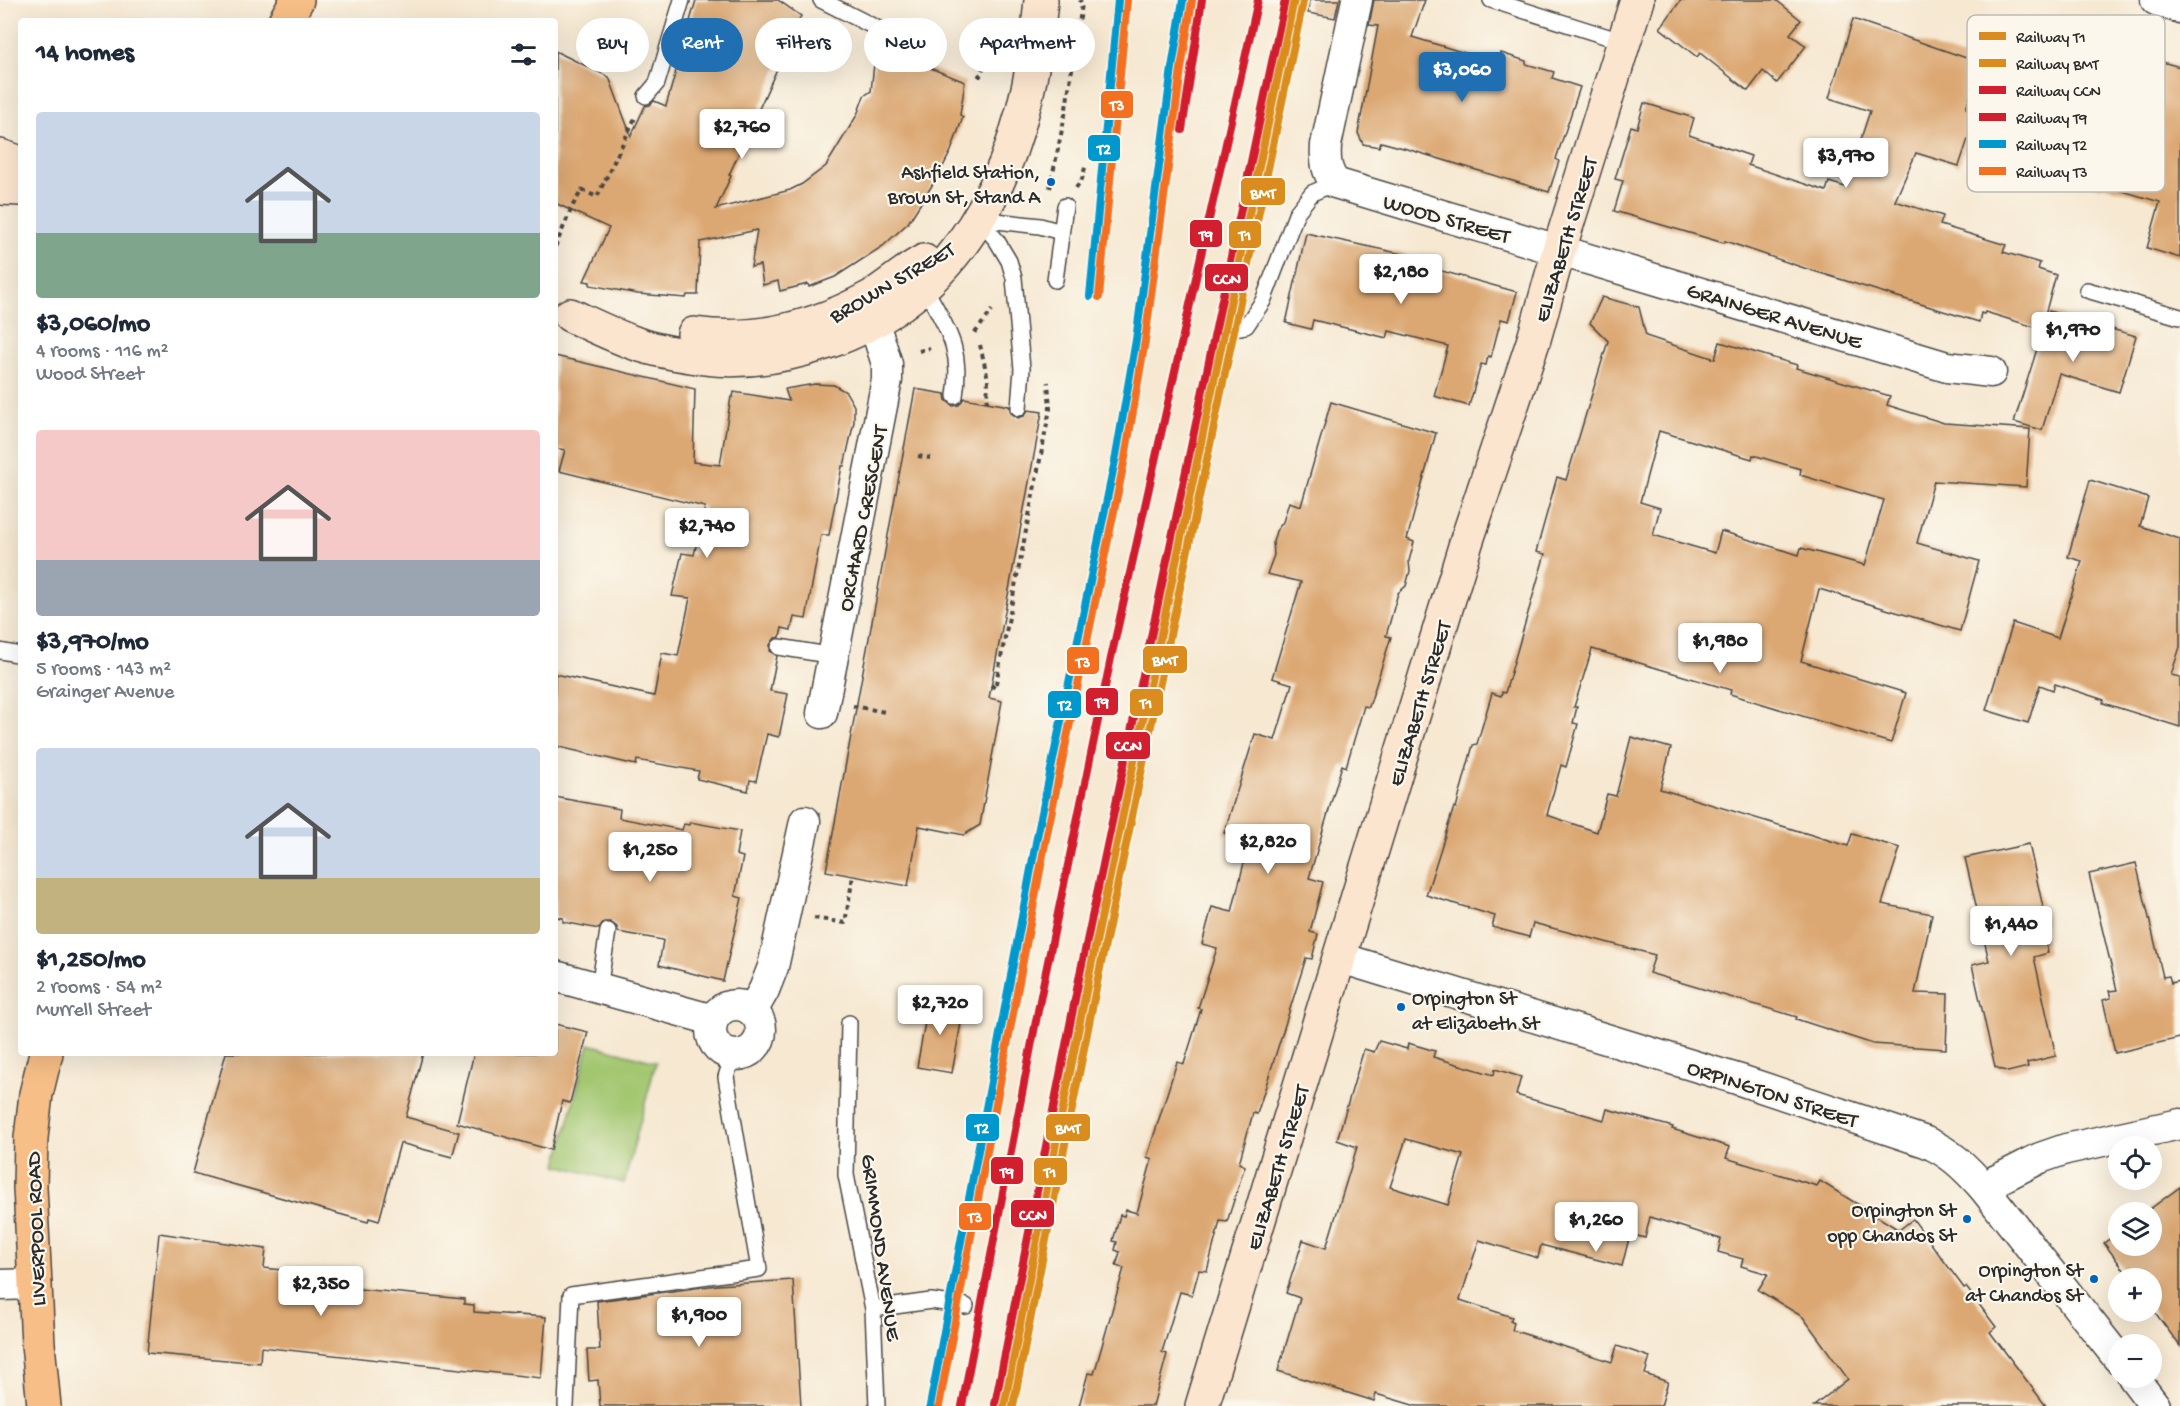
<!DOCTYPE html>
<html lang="en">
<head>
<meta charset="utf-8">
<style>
  body { margin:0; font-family:"Gochi Hand",sans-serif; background:#f6f6f7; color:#1f2937; height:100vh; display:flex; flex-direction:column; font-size:22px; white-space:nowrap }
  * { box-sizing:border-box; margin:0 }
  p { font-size:20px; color:#747a83 }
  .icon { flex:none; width:33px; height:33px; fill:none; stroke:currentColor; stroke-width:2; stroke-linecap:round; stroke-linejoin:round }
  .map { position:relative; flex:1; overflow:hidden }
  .drawer { position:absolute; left:18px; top:18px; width:540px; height:1038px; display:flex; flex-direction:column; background:#fff; border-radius:6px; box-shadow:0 6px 24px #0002 }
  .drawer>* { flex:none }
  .hud { position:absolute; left:576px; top:18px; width:570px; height:54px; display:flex; gap:12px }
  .tools { position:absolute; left:2108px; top:1136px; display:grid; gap:12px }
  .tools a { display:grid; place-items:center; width:54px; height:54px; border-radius:50%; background:#fff; box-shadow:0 6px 24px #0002; font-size:30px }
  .price { position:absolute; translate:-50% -51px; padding:0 14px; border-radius:6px; background:#fff; color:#222; font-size:20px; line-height:39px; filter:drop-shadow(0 2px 3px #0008) }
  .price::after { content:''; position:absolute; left:50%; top:36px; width:18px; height:14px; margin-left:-9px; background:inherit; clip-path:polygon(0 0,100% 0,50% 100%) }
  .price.current { background:#1f6fb2; color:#fff }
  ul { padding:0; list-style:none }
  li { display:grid; align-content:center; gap:12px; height:318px; padding:0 18px }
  li span { display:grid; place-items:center; height:186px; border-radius:6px; color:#555 }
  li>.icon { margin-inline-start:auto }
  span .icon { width:108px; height:108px; fill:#fffc; stroke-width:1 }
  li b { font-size:26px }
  h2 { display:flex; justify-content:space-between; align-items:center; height:72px; padding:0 18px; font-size:26px }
  .tag { padding:0 21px; border-radius:27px; background:#fff; box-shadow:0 6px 24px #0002; font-size:21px; line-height:54px }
  .tag.current { background:#1f6fb2; color:#fff }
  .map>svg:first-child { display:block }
</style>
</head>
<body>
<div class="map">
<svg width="2180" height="1406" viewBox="0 0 2180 1406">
  <rect width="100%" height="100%" fill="#fbf7ec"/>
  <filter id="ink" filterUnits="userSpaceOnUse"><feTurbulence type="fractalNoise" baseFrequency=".0167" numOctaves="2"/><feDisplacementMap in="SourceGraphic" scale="12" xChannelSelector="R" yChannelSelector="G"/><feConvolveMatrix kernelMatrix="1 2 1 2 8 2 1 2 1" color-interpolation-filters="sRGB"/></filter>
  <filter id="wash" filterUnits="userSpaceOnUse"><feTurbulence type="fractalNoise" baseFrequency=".008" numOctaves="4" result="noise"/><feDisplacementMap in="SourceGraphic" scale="24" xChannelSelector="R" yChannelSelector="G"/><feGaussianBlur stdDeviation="1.35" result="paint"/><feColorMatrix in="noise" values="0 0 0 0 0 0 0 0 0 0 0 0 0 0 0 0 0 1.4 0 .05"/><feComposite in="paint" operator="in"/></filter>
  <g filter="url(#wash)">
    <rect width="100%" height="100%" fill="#f6e8d1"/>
    <polygon fill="#a3c771" stroke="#67794e" stroke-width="1.5" points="589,1044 656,1062 624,1183 557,1165"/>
    <g id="blocks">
      <g fill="#dba772" fill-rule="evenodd">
        <polygon points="696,0 778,0 801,16 729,175 731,176 716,209 790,190 802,184 826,166 857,115 864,96 871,91 876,46 965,82 960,115 963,117 951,151 938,176 908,223 883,246 835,277 809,287 808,284 780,291 778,281 763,285 760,265 751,267 757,230 700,242 698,295 687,295 686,298 638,294 590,285 590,282 584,281 609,228 555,203 555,51 609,77 631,136 645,106 650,105 654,101 666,106"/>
        <polygon points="1309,0 1339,0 1335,18 1308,13"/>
        <polygon points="1374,0 1425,0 1412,37 1498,63 1501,53 1526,61 1526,64 1554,72 1552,78 1580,87 1556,159 1559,161 1549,192 1407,149 1381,142 1379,147 1363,144 1358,133 1378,26 1369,25"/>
        <polygon points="1681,0 1776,0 1801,20 1790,34 1806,46 1777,83 1763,71 1748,91 1700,53 1697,57 1660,28"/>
        <polygon points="1853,19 1981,63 1966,108 1981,114 1974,140 1968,139 1959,166 1916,153 1895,201 1943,216 1940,225 2006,245 2003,252 2040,263 2038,269 2056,275 2041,329 1985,312 1984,314 1981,313 1979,322 1804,268 1725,241 1724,243 1614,211 1623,181 1615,179 1631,126 1637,128 1644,103 1694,118 1689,135 1751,156 1748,165 1826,191 1829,182 1845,187 1870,111 1829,98"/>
        <polygon points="2102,52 2152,68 2155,60 2180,67 2180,258 2147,248 2160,202 2102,185 2102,188 2063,177 2069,157 2064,155 2088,73 2095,75"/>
        <polygon points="1306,233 1407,255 1406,261 1517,292 1509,321 1501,319 1491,357 1488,356 1486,365 1481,364 1469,406 1434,396 1448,346 1389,331 1387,338 1313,320 1311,329 1286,323"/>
        <path d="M1602 297 1639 307 1646 336 1715 359 1720 342 1797 365 1796 368 1890 396 1887 405 1944 423 2030 429 2026 487 1934 481 1917 543 1979 561 1960 631 1819 589 1801 661 1906 693 1891 743 1730 694 1731 690 1592 649 1574 707H1577L1573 723 1578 724 1566 767 1561 765 1547 815 1597 832 1607 794 1616 796 1631 737 1671 748 1660 789 1848 846 1852 834 1900 848 1882 904 1932 914 1915 993 1948 994 1946 1049 1873 1044 1796 1019 1797 1017 1649 973 1655 955 1533 923 1529 937 1492 927 1495 916 1426 895 1454 807 1456 808 1473 745 1477 744 1492 693 1501 696 1502 692 1505 693 1545 554 1536 552 1557 477 1566 480 1608 341 1590 323ZM1659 431 1752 459 1753 455 1801 469 1800 475 1884 500 1865 565 1801 548 1799 555 1721 531 1715 553 1653 535 1660 508 1640 502Z"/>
        <polygon points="2049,311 2136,336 2119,392 2059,374 2042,430 2014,422"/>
        <polygon points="555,356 695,389 693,462 720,465 731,397 733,397 734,392 789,401 785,389 815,384 834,385 846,392 854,406 854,422 844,466 842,466 829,535 821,535 806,619 794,617 791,630 782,628 780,637 775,638 770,645 770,651 777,656 770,691 788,694 779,737 767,734 756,781 750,780 748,791 697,779 699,771 637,760 636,765 555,746 555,674 654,696 662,653 678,656 690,598 672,596 682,553 694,555 705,507 559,471 565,450 555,448"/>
        <polygon points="915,389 945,394 946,400 953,406 959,405 964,398 1009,406 1011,413 1018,418 1024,416 1028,410 1042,412 989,698 1002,701 980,825 964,835 919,826 908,886 826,871"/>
        <polygon points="1331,402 1436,433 1407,539 1414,542 1409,561 1410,571 1406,586 1398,593 1386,636 1391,637 1369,707 1364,706 1346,767 1342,765 1309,878 1323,882 1310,932 1318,934 1312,959 1306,958 1257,1114 1253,1113 1239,1163 1245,1166 1227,1222 1220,1221 1207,1271 1199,1270 1192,1295 1180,1292 1162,1352 1167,1354 1153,1406 1079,1406 1088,1373 1094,1374 1124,1268 1116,1266 1120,1252 1115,1250 1117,1242 1113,1241 1120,1215 1124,1216 1126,1210 1137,1213 1152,1159 1147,1157 1177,1062 1184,1064 1201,1009 1198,1008 1217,948 1202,944 1212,907 1232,912 1248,846 1242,844 1243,839 1224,833 1255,734 1275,740 1292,684 1272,678 1301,582 1267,574 1274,555 1273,542 1276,531 1283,522 1289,502 1301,506"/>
        <polygon points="2090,480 2148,498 2140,526 2180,539 2180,647 2171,675 2180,677 2180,727 2103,703 2104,700 2055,684 2053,690 2040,685 2028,723 1986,710 2013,623 2058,638 2082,561 2068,557"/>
        <polygon points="555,797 620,809 619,818 682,830 684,824 689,825 690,822 740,831 736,855 743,857 735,896 742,898 723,981 659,965 663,940 618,932 617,927 610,922 604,922 599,929 563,922 563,918 555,917"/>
        <polygon points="2029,844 2046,921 2043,927 2048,953 2034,957 2056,1056 2027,1063 2028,1067 2008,1072 1995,1067 1972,965 1989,961 1965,858"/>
        <polygon points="2136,863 2163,977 2169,976 2171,983 2180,981 2180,1038 2115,1053 2103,1000 2111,998 2109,991 2117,990 2089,874"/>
        <polygon points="929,1000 964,1006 952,1073 917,1067"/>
        <polygon points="555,1024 588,1032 570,1103 562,1101 551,1150 457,1123 474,1053 555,1053"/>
        <path d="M1379 1041 1407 1049 1408 1043 1435 1051 1433 1057 1494 1075 1495 1069 1521 1077 1516 1095 1604 1120 1607 1109 1673 1127 1672 1129 1730 1147 1726 1158 1817 1186 1820 1181 1899 1230 1913 1219 1964 1288 1966 1287 1996 1327 1990 1332 2046 1406H1814L1848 1379 1803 1317 1758 1290 1768 1274 1741 1266 1743 1259 1718 1252 1721 1239 1650 1217 1645 1238 1630 1234 1622 1266 1541 1245 1538 1258 1479 1240 1460 1300 1512 1317 1510 1321 1514 1323 1512 1330 1612 1362 1617 1346 1650 1357 1645 1374 1668 1382 1661 1406H1416L1376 1394 1374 1401 1278 1371 1300 1298 1286 1293 1303 1240 1326 1248 1357 1147 1337 1140 1364 1049 1374 1052ZM1406 1139 1463 1155 1448 1205 1390 1187Z"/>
        <polygon points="226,1053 423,1053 406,1117 459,1132 452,1157 400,1143 379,1221 369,1218 368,1222 193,1173"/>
        <polygon points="2180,1187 2180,1346 2151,1307 2151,1278 2130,1278 2104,1243 2118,1233 2118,1245 2151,1245 2151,1212 2146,1212"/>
        <polygon points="159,1233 266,1249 264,1268 300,1272 298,1298 349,1301 349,1288 464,1299 464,1304 474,1305 474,1312 546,1317 541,1378 261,1347 260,1363 147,1353"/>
        <polygon points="793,1280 801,1406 600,1406 598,1380 589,1381 587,1350 600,1350 597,1301 718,1285"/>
      </g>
    </g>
  </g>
  <g filter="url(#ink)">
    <use href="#blocks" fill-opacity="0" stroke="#494744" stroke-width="1.5"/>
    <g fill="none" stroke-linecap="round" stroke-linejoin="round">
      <g stroke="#494744" stroke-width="18">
        <g id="lane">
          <polyline points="821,0 922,51"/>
          <polyline points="1491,0 1624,42"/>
          <polyline points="646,96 657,83 682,0"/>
          <polyline points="979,219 997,241 1009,261 1014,278 1022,369 1019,408"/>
          <polyline points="979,219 1040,226 1061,232"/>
          <polyline points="1055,280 1065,206"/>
          <path d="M924 286C946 328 963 347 955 396"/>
          <polyline points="2087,290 2180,317"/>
          <polyline points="1226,328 1236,328 1246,326 1263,301 1297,212 1312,193 1335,183"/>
          <polyline points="779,647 834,656"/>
          <polyline points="0,651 21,655"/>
          <polyline points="599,988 608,931"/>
          <polyline points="849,1023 846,1175 873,1309 877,1406"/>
          <polyline points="873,1309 931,1301 966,1306"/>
          <polyline points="566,1406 571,1295 759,1269 726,1077 733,1055"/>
        </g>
      </g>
      <g stroke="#494744" stroke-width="33">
        <g id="street">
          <path d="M1357 0 1326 145C1325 161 1326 170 1335 183L1947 367 1991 372"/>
          <polyline points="2156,0 2180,8"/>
          <polyline points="822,713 887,380 887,364 874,323"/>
          <path d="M1341 958 1737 1079 1926 1142C1951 1153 1965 1167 1983 1187L2118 1358"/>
          <polyline points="555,976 713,1020"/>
          <circle cx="736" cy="1030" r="25"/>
          <polyline points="752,1011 764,990 773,967 805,821"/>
          <polyline points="1983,1187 2040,1158 2066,1149 2180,1124"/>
          <polyline points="0,1285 36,1284"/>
          <polyline points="2133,1377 2155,1406"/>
        </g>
      </g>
      <g stroke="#494744" stroke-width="36">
        <g id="secondary">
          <polyline points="0,156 21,163"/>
          <polyline points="0,188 21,189"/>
          <path d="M570 315C592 325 614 336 637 344 658 351 682 355 704 358 744 363 787 356 825 343 975 292 1029 147 1041 0"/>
          <path d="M694 334C756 343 817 327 871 297 889 286 905 271 924 261"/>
          <polyline points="1202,1406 1466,543 1534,339 1559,250 1637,0"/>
        </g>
      </g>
      <g stroke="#494744" stroke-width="36">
        <g id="highway">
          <polyline points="285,21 297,0"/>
          <polyline points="44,1406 38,1344 30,1187 31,1138 36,1094 46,1053"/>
        </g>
      </g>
      <g stroke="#494744" stroke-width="4" stroke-dasharray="4.5 4.5" stroke-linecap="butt">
        <polyline points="978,74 980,76 984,66 990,68"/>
        <polyline points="1050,188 1065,115 1082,4 1080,0"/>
        <polyline points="1076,188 1082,179 1086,164"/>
        <polyline points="555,247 573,205 582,190 597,197 635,118"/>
        <polyline points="975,333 992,310"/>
        <polyline points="980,345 988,379 987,402"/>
        <polyline points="919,351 930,348"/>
        <polyline points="918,456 930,458"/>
        <polyline points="991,685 995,688 1050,409 1048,382"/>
        <polyline points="853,706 885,712"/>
        <polyline points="814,918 845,923 853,876"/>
      </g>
      <use href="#lane" stroke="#fff" stroke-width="15"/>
      <use href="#street" stroke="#fff" stroke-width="30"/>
      <use href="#secondary" stroke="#fce5cf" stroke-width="33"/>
      <use href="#highway" stroke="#f7be87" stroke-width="33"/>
      <g stroke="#fbf7ec" stroke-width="12">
        <polyline id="rail-1" points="1004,1406 1089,976 1294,0"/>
      </g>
      <g stroke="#fbf7ec" stroke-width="12">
        <polyline id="rail-2" points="1013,1406 1098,978 1303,2"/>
      </g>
      <g stroke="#fbf7ec" stroke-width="12">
        <polyline id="rail-3" points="995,1404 1080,974 1285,0"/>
      </g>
      <g stroke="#fbf7ec" stroke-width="12">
        <g id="rail-4">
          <polyline points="1182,130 1202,0"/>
          <polyline points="962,1406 1041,995 1111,658 1258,0"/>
        </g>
      </g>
      <g stroke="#fbf7ec" stroke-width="12">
        <g id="rail-5">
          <polyline points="1090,296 1118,0"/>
          <polyline points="930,1406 1037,837 1116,456 1136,340 1172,68 1183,0"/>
        </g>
      </g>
      <g stroke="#fbf7ec" stroke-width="12">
        <g id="rail-6">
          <polyline points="1099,297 1127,1"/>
          <polyline points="939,1406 1046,839 1125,458 1145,341 1181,69 1192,1"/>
        </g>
      </g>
      <use href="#rail-1" stroke="#da8c1e" stroke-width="8"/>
      <use href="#rail-2" stroke="#da8c1e" stroke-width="8"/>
      <use href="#rail-3" stroke="#d11f2f" stroke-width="8"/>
      <use href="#rail-4" stroke="#d11f2f" stroke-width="8"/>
      <use href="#rail-5" stroke="#0098cd" stroke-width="8"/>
      <use href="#rail-6" stroke="#f37021" stroke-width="8"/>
    </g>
  </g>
  <g fill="#0065bd" stroke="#fbf7ec" stroke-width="2">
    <circle cx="1051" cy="182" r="5"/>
    <circle cx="1401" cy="1007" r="5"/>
    <circle cx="1967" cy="1219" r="5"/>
    <circle cx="2094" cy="1279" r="5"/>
  </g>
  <g text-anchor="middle" stroke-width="4.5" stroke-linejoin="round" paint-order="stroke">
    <g font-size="20" fill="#2b2b2b" stroke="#fbf7ec" text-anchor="end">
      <text x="1040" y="178">Ashfield Station,<tspan x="1040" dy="25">Brown St, Stand A</tspan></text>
      <text x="1412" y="1004" text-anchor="start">Orpington St<tspan x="1412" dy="25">at Elizabeth St</tspan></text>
      <text x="1956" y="1216">Orpington St<tspan x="1956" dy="25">opp Chandos St</tspan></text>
      <text x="2083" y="1276">Orpington St<tspan x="2083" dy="25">at Chandos St</tspan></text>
    </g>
    <g font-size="22" fill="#2b2b2b" stroke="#fbf7ec">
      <text transform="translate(1447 217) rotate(16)" y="8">WOOD STREET</text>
      <text transform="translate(1564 239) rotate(-73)" y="8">ELIZABETH STREET</text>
      <text transform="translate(891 281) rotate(-30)" y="8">BROWN STREET</text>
      <text transform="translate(1775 314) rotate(17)" y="8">GRAINGER AVENUE</text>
      <text transform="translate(861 518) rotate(-79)" y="8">ORCHARD CRESCENT</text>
      <text transform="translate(1418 703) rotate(-73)" y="8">ELIZABETH STREET</text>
      <text transform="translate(1773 1092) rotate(18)" y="8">ORPINGTON STREET</text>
      <text transform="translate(1276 1167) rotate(-73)" y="8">ELIZABETH STREET</text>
      <text transform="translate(34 1229) rotate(-92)" y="8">LIVERPOOL ROAD</text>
      <text transform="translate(883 1247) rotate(82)" y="8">GRIMMOND AVENUE</text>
    </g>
  </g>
  <rect x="1967" y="15" width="198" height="177" rx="9" fill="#fbf7ec" stroke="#bdbab2" stroke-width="1.5"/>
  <rect x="1979" y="32" width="27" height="8" fill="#da8c1e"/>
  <rect x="1979" y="59" width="27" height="8" fill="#da8c1e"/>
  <rect x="1979" y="86" width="27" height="8" fill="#d11f2f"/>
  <rect x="1979" y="113" width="27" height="8" fill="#d11f2f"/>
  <rect x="1979" y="140" width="27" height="8" fill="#0098cd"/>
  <rect x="1979" y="167" width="27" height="8" fill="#f37021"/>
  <g font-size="16" fill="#2b2b2b">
    <text x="2016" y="42">Railway T1</text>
    <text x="2016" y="69">Railway BMT</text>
    <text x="2016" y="96">Railway CCN</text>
    <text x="2016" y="123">Railway T9</text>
    <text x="2016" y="150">Railway T2</text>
    <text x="2016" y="177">Railway T3</text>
  </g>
  <g stroke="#fbf7ec" stroke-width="2">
    <rect x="1100" y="90" width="34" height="29" rx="6" fill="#f37021"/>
    <rect x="1087" y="134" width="34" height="28" rx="6" fill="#0098cd"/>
    <rect x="1240" y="177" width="46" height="29" rx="6" fill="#da8c1e"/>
    <rect x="1189" y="219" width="34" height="29" rx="6" fill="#d11f2f"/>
    <rect x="1228" y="220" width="34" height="29" rx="6" fill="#da8c1e"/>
    <rect x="1204" y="263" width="45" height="29" rx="6" fill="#d11f2f"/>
    <rect x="1142" y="645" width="46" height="29" rx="6" fill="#da8c1e"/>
    <rect x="1066" y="646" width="34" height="29" rx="6" fill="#f37021"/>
    <rect x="1085" y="687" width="34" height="29" rx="6" fill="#d11f2f"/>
    <rect x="1129" y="688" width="35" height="29" rx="6" fill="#da8c1e"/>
    <rect x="1047" y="690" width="35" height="29" rx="6" fill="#0098cd"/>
    <rect x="1105" y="731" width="46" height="29" rx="6" fill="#d11f2f"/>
    <rect x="1045" y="1113" width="46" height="29" rx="6" fill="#da8c1e"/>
    <rect x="965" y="1113" width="35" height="29" rx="6" fill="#0098cd"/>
    <rect x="990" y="1156" width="34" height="29" rx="6" fill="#d11f2f"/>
    <rect x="1033" y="1157" width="35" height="29" rx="6" fill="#da8c1e"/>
    <rect x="1010" y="1199" width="45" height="29" rx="6" fill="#d11f2f"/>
    <rect x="958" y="1202" width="34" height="29" rx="6" fill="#f37021"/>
  </g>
  <g font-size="16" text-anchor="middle" font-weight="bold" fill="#fff">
    <text x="1117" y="110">T3</text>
    <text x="1104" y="154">T2</text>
    <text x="1263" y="198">BMT</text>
    <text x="1206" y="240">T9</text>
    <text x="1245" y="240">T1</text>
    <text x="1227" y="284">CCN</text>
    <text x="1165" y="665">BMT</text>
    <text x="1083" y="667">T3</text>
    <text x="1102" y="707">T9</text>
    <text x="1146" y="708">T1</text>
    <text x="1065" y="710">T2</text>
    <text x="1128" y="751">CCN</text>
    <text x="1068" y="1133">BMT</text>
    <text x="982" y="1133">T2</text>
    <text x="1007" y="1177">T9</text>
    <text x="1050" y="1177">T1</text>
    <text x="1033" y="1220">CCN</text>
    <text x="975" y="1222">T3</text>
  </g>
</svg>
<div class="tools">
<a><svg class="icon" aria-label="locate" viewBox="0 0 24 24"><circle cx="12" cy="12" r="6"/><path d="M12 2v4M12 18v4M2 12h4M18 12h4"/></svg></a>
<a><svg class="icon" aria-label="layers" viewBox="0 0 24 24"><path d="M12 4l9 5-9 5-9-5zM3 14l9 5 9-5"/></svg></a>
<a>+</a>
<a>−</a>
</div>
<b class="price current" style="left:1462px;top:103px">$3,060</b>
<b class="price" style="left:742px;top:160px">$2,760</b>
<b class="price" style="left:1846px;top:189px">$3,970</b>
<b class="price" style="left:1401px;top:305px">$2,180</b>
<b class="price" style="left:2073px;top:363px">$1,970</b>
<b class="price" style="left:707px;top:559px">$2,740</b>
<b class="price" style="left:1720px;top:674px">$1,980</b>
<b class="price" style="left:1268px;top:875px">$2,820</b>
<b class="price" style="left:650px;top:883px">$1,250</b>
<b class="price" style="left:2011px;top:957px">$1,440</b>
<b class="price" style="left:940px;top:1036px">$2,720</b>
<b class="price" style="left:1596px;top:1253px">$1,260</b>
<b class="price" style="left:321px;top:1317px">$2,350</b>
<b class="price" style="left:699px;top:1348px">$1,900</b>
<div class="hud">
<a class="tag">Buy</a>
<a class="tag current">Rent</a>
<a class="tag">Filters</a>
<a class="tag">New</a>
<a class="tag">Apartment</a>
</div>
<section class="drawer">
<h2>14 homes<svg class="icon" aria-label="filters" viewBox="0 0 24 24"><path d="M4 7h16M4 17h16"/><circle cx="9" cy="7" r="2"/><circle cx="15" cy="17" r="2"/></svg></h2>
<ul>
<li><span style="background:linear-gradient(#c9d6e8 65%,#7fa58c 0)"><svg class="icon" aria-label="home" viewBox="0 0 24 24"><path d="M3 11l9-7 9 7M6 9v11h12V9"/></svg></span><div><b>$3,060/mo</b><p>4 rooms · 116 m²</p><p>Wood Street</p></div></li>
<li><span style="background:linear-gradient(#f6c9c9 70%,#9aa5b1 0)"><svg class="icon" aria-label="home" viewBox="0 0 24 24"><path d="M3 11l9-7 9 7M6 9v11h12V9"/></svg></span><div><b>$3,970/mo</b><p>5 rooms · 143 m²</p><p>Grainger Avenue</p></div></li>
<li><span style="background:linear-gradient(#c9d6e8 70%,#c2b280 0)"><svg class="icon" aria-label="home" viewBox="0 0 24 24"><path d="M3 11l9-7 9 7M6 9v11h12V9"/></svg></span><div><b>$1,250/mo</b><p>2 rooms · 54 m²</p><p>Murrell Street</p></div></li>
</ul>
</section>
</div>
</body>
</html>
